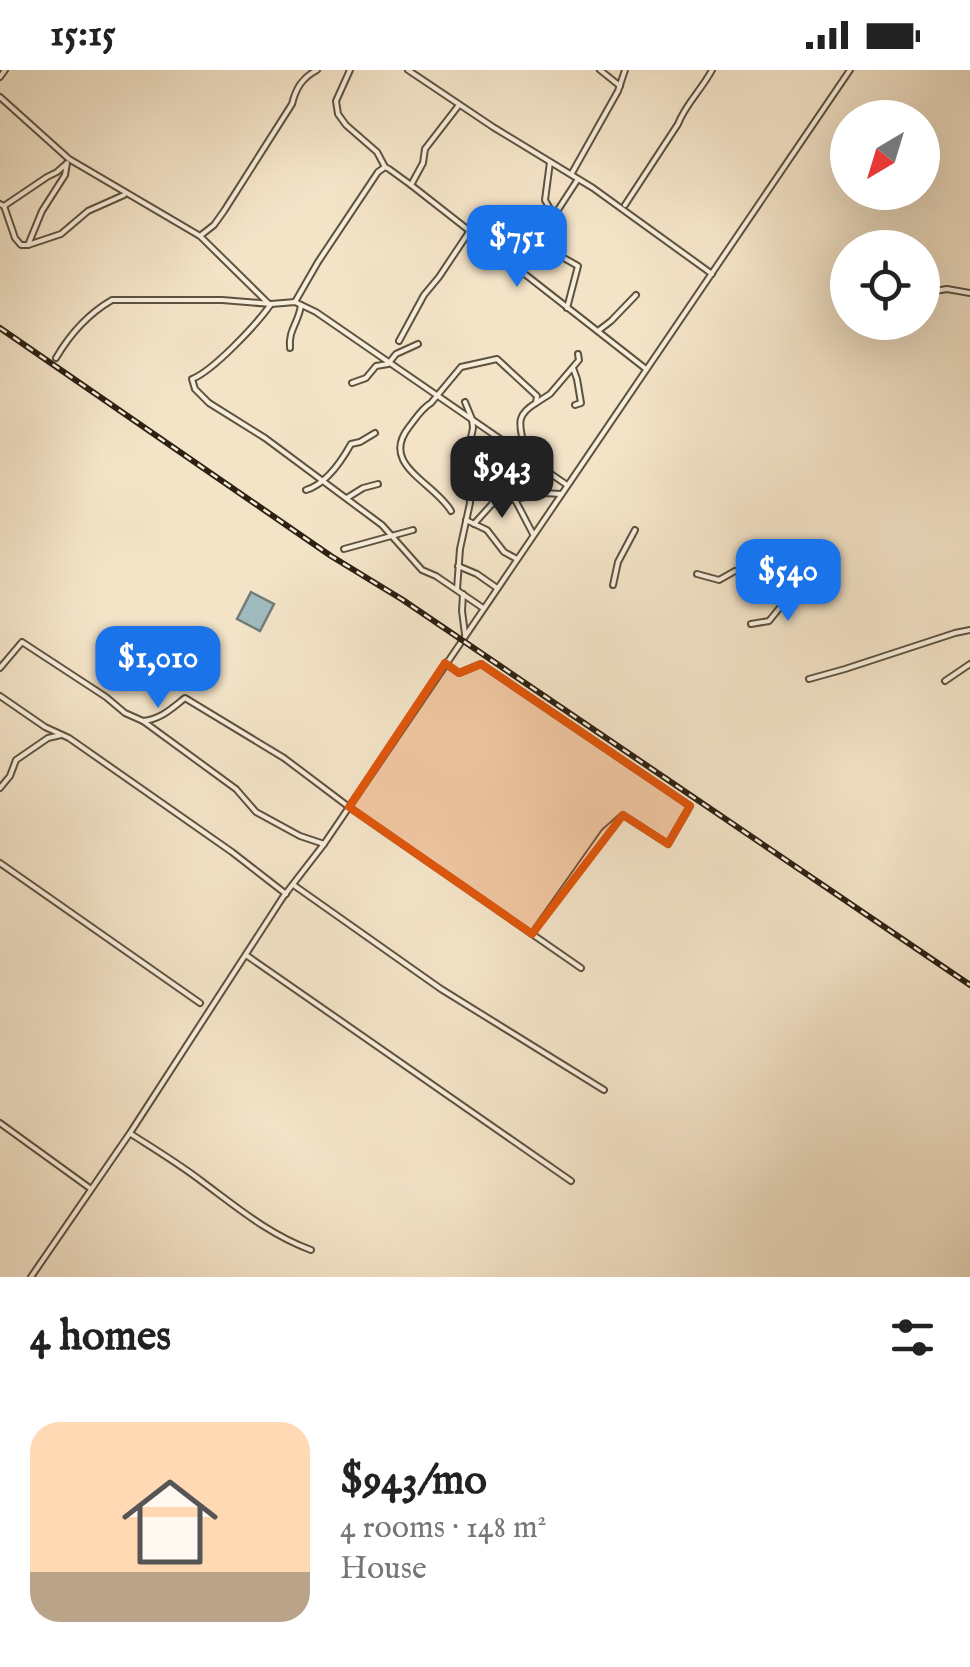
<!DOCTYPE html>
<html lang="en">
<head>
<meta charset="utf-8">
<style>
  body { margin:0; font-family:"IM FELL English",serif; background:#f6f6f6; color:#222; height:100vh; display:flex; flex-direction:column; font-size:38px; white-space:nowrap }
  * { box-sizing:border-box; margin:0 }
  p { font-size:32px; color:#767676 }
  .icon { flex:none; width:55px; height:55px; fill:none; stroke:currentColor; stroke-width:2; stroke-linecap:round; stroke-linejoin:round }
  .map { position:relative; height:1207px; overflow:hidden }
  .details { display:flex; flex-direction:column; background:#fff; flex:1 }
  .details>* { flex:none }
  .needle { width:65px; rotate:218deg }
  .tools { position:absolute; left:830px; top:30px; display:grid; gap:20px }
  .tools a { display:grid; place-items:center; width:110px; height:110px; border-radius:50%; background:#fff; box-shadow:0 10px 40px #0002; font-size:50px }
  .price { position:absolute; translate:-50% -85px; padding:0 22px; border-radius:20px; background:#1a73e8; color:#fff; font-size:32px; line-height:65px; filter:drop-shadow(0 2px 5px #0008) }
  .price::after { content:''; position:absolute; left:50%; top:60px; width:30px; height:22px; margin-left:-15px; background:inherit; clip-path:polygon(0 0,100% 0,50% 100%) }
  .price.active { background:#222; color:#fff }
  ul { padding:0; list-style:none }
  li { display:flex; align-items:center; gap:30px; height:250px; padding:0 30px }
  li span { display:grid; place-items:center; flex:none; width:280px; height:200px; border-radius:30px; color:#555 }
  li>.icon { margin-inline-start:auto }
  span .icon { width:120px; height:120px; fill:#fffc; stroke-width:1 }
  li b { font-size:42px }
  h2 { display:flex; justify-content:space-between; align-items:center; height:120px; padding:0 30px; font-size:42px }
  .status { display:flex; justify-content:space-between; align-items:center; height:70px; padding:0 50px; background:#fff; direction:ltr }
  .status svg { height:28px; fill:currentColor }
  .map>svg:first-child { display:block }
</style>
</head>
<body>
<div class="status"><b>15:15</b><svg viewBox="0 0 49 12"><path d="M0 12V9h3v3zM5 12V6h3v6zM10 12V3h3v9zM15 12V0h3v12zM26 1h20v11H26zM47 4h2v5h-2z"/></svg></div>
<div class="map">
<svg width="970" height="1207" viewBox="0 0 970 1207">
  <rect width="100%" height="100%" fill="#f3e3c7"/>
  <filter id="stains"><feTurbulence type="fractalNoise" baseFrequency=".002" numOctaves="4"/><feColorMatrix values="0 0 0 0 .2 0 0 0 0 .09 0 0 0 0 .02 0 0 0 .5 -.17"/></filter>
  <radialGradient id="worn" r=".72"><stop offset=".6" stop-color="#630" stop-opacity="0"/><stop offset="1" stop-color="#630" stop-opacity=".3"/></radialGradient>
  <polygon fill="#a0bbbf" stroke="#727d7a" stroke-width="2.5" points="251,522 274,534 260,561 237,549"/>
  <g fill="none" stroke-linecap="round" stroke-linejoin="round">
    <g stroke="#5e523f" stroke-width="8">
      <g id="street">
        <polyline points="350,0 336,31 338,44 346,55 377,82 385,97"/>
        <polyline points="408,0 493,57 593,118 712,204"/>
        <polyline points="600,0 620,16"/>
        <polyline points="0,7 5,0"/>
        <polyline points="0,27 69,89 200,166 268,233"/>
        <polyline points="550,92 545,130 554,146 550,166 562,187 578,196 567,238"/>
        <polyline points="572,103 618,21 625,0"/>
        <polyline points="411,115 646,299"/>
        <polyline points="0,134 4,136 47,107 57,102 66,94"/>
        <path d="M625 135 678 54C685 35 702 19 712 0"/>
        <polyline points="4,136 15,168 21,175 28,175 42,141 65,105 67,93"/>
        <polyline points="554,146 578,109"/>
        <path d="M200 166 214 155 224 141 292 34C296 18 302 8 317 0"/>
        <polyline points="28,175 61,164 88,141 124,125"/>
        <polyline points="922,223 947,219 970,223"/>
        <polyline points="295,232 318,192 378,102 385,97 389,99 411,115 423,93 425,79 459,35"/>
        <path d="M271 234C257 254 213 301 192 309L195 319 209 333 265 368 382 455 422 500 436 506 483 538"/>
        <polyline points="598,261 611,251 636,225"/>
        <polyline points="399,271 424,225 439,207 469,162"/>
        <path d="M290 278C288 260 299 252 301 235"/>
        <path d="M56 288C70 264 88 244 112 230H222L271 234 295 232 316 242 567 415"/>
        <polyline points="573,298 577,309 581,333 575,335"/>
        <polyline points="352,313 366,308 376,296 388,294 396,284 418,274"/>
        <polyline points="536,333 550,324 579,290 578,284"/>
        <path d="M306 420C326 414 341 392 351 374L360 372 375 363"/>
        <polyline points="347,428 363,418 378,414"/>
        <polyline points="492,434 544,423 561,424"/>
        <path d="M451 441C434 412 379 395 409 357 416 348 422 338 431 333L461 297 497 289 537 326 536 333C509 349 525 361 524 385L511 395 508 410 511 422 533 464"/>
        <polyline points="466,450 487,460 504,482 517,489"/>
        <polyline points="474,454 492,434 508,410"/>
        <polyline points="344,479 413,460"/>
        <polyline points="458,496 477,504 497,518"/>
        <polyline points="697,504 719,510 735,501"/>
        <polyline points="613,515 618,492 635,460"/>
        <polyline points="457,519 460,479 470,433 467,387 473,358 472,349 465,332"/>
        <polyline points="463,524 462,541 465,564"/>
        <polyline points="751,554 769,551 782,535 793,513"/>
        <polyline points="445,593 459,603 481,594 690,736 668,774 623,745 604,762 532,864"/>
        <polyline points="0,598 22,572 106,627 125,643 143,651 236,719 256,742 300,766 324,774"/>
        <polyline points="809,609 845,599 955,563 970,560"/>
        <polyline points="945,611 970,594"/>
        <polyline points="0,626 45,657 69,668 232,782 286,824"/>
        <path d="M143 651C161 649 171 639 185 628L284 688 349 737 581 898"/>
        <polyline points="0,718 10,706 16,690 48,668 61,665"/>
        <polyline points="0,793 200,933"/>
        <polyline points="295,816 441,919 604,1020"/>
        <polyline points="246,885 571,1111"/>
        <polyline points="0,1053 91,1119"/>
        <path d="M131 1064C156 1080 181 1095 204 1113 239 1139 270 1165 311 1180"/>
        <polyline points="31,1207 130,1063 283,827 324,774 850,0"/>
      </g>
    </g>
    <use href="#street" stroke="#f7eddb" stroke-width="4"/>
    <g stroke="#2d2112" stroke-width="6">
      <polyline id="rail" points="0,258 331,486 403,530 970,915"/>
    </g>
    <use href="#rail" stroke="#f7eddb" stroke-width="2.5" stroke-dasharray="8" stroke-linecap="butt"/>
  </g>
  <path fill="#df560c" fill-opacity="0.2" stroke="#df560c" stroke-width="8" stroke-linejoin="round" d="M445 593 459 603 481 594 690 736 668 774 623 745 532 864 349 737Z"/>
  <rect width="100%" height="100%" filter="url(#stains)"/>
  <rect width="100%" height="100%" fill="url(#worn)"/>
</svg>
<div class="tools">
<a><svg class="needle" viewBox="-14 -14 28 28"><path d="M0-13l5 13h-10z" fill="#e53935"/><path d="M0 13l5-13h-10z" fill="#767676"/></svg></a>
<a><svg class="icon" aria-label="locate" viewBox="0 0 24 24"><circle cx="12" cy="12" r="6"/><path d="M12 2v4M12 18v4M2 12h4M18 12h4"/></svg></a>
</div>
<b class="price" style="left:517px;top:220px">$751</b>
<b class="price active" style="left:502px;top:451px">$943</b>
<b class="price" style="left:788px;top:554px">$540</b>
<b class="price" style="left:158px;top:641px">$1,010</b>
</div>
<section class="details">
<h2>4 homes<svg class="icon" aria-label="filters" viewBox="0 0 24 24"><path d="M4 7h16M4 17h16"/><circle cx="9" cy="7" r="2"/><circle cx="15" cy="17" r="2"/></svg></h2>
<ul>
<li><span style="background:linear-gradient(#ffd9b3 75%,#b9a48a 0)"><svg class="icon" aria-label="home" viewBox="0 0 24 24"><path d="M3 11l9-7 9 7M6 9v11h12V9"/></svg></span><div><b>$943/mo</b><p>4 rooms · 148 m²</p><p>House</p></div></li>
</ul>
</section>
</body>
</html>
